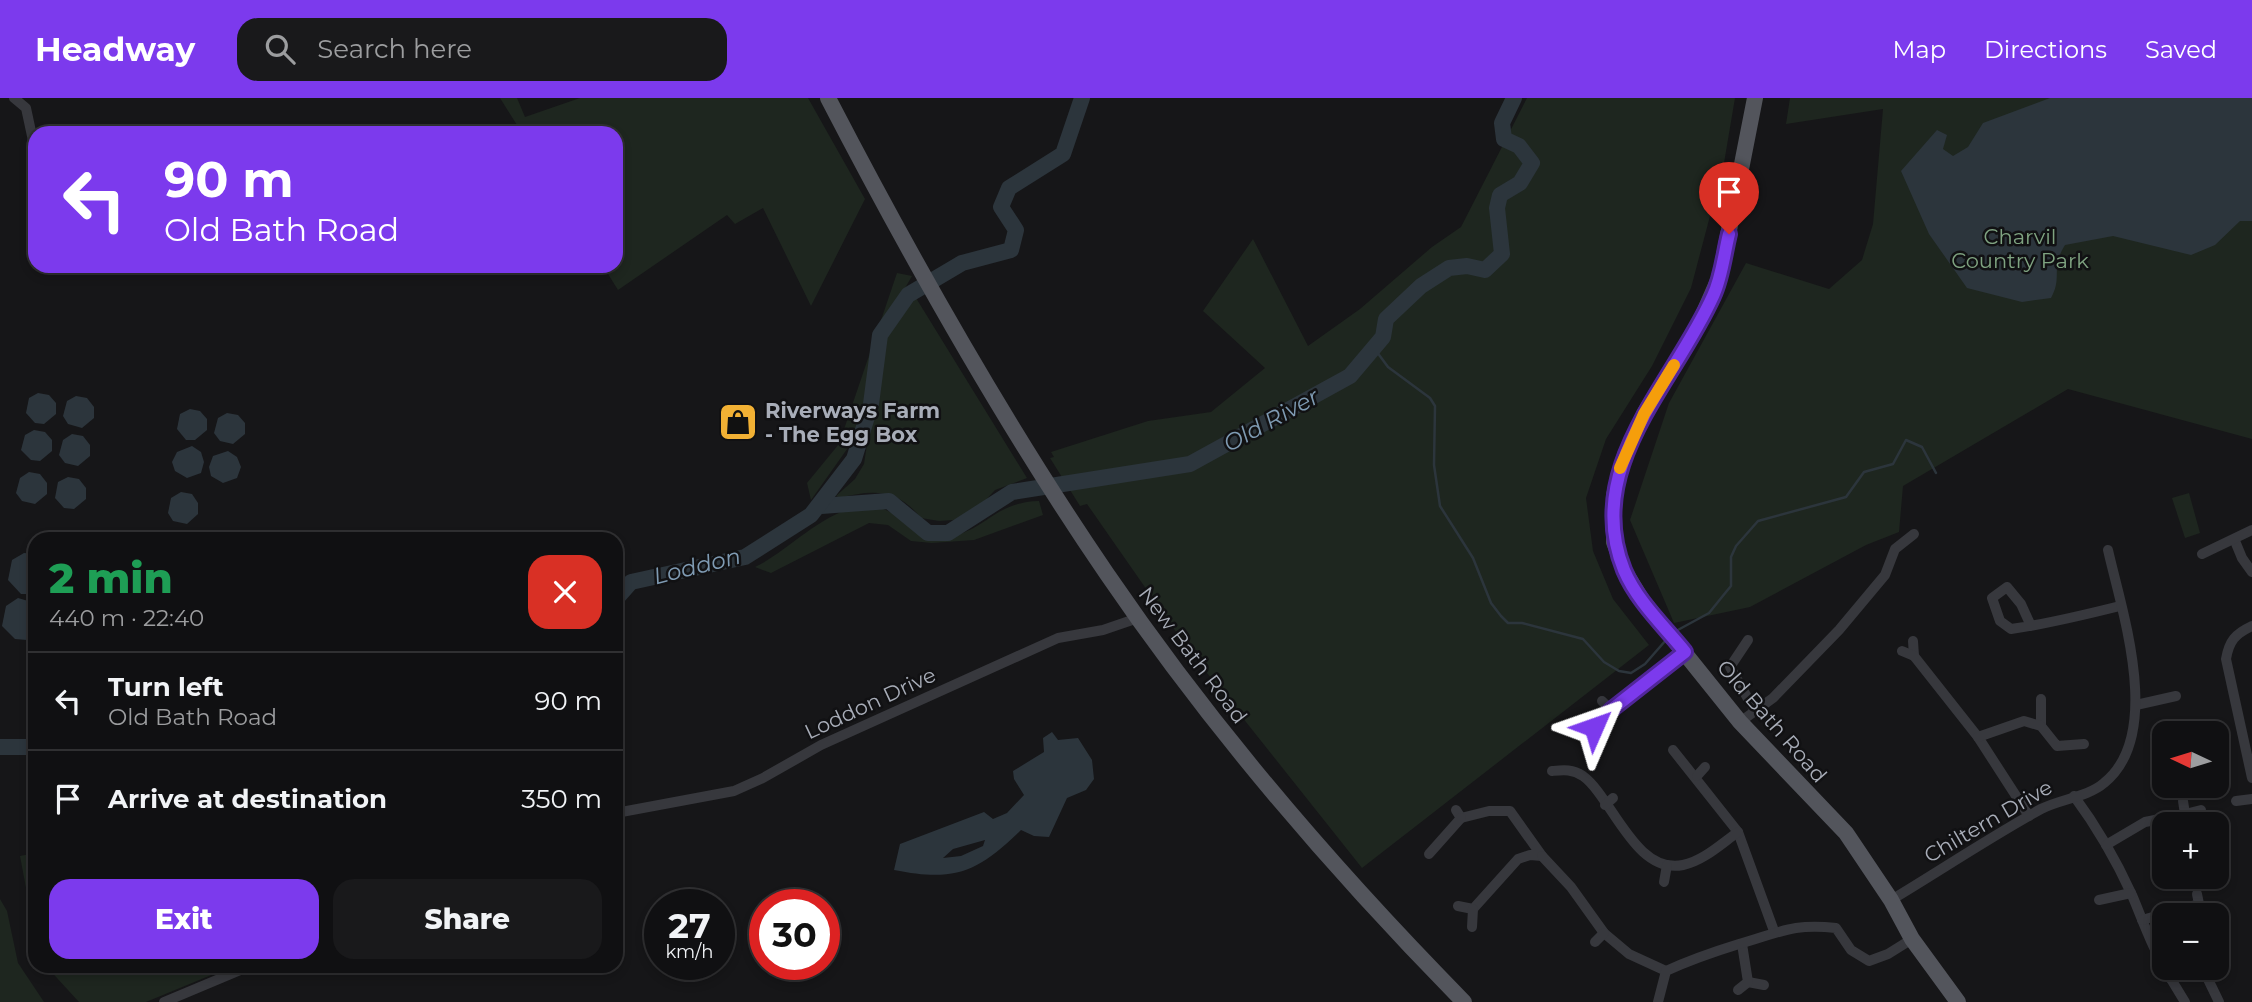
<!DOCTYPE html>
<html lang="en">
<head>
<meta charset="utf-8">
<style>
	:root { --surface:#101012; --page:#19191b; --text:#f1f3f6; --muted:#9c9d9f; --line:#303032; --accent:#7c3aed }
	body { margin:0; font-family:Montserrat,sans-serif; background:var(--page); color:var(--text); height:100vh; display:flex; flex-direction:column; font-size:26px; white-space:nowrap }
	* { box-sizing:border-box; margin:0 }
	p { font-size:23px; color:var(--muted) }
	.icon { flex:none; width:38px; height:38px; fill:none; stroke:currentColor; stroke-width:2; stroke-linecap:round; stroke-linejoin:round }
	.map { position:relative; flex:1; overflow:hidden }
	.drawer { position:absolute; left:28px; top:434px; width:595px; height:441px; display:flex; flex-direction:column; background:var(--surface); border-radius:21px; box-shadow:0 4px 10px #0003,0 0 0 2px var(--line) }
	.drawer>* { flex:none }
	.hud { position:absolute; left:28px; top:28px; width:595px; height:147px; border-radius:21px; box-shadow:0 4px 10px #0003,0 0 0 2px var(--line); background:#7c3aed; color:#fff; overflow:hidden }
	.needle { width:46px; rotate:274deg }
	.tools { position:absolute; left:2152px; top:623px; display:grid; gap:14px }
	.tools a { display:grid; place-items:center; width:77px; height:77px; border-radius:14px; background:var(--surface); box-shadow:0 4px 10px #0003,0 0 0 2px var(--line); font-size:35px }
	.speed { position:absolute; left:644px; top:791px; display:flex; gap:14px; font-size:35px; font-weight:700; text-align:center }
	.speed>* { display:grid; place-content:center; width:91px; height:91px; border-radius:50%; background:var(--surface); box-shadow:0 4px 10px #0003,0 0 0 2px var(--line); line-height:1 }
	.speed small { font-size:18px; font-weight:400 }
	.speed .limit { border:10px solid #d22; background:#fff; color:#111 }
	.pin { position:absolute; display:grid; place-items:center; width:60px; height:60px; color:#fff; margin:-72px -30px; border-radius:50% 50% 50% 0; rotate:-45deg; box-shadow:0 0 7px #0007 }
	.pin .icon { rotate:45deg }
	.me { position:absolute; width:77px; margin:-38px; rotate:47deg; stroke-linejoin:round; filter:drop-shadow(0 0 5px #0008) }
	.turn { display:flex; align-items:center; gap:24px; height:147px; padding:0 21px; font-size:32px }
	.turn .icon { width:91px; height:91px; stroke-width:2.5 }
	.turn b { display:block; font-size:49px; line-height:60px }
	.round { display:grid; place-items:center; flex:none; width:74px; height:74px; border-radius:21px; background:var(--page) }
	.summary { display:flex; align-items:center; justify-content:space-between; height:119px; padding:0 21px }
	h1 { font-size:42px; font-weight:800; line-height:52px; color:#1e9e55 }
	.cta { display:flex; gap:14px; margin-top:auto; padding:14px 21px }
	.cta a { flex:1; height:80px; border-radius:21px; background:var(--accent); color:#fff; font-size:28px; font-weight:800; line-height:80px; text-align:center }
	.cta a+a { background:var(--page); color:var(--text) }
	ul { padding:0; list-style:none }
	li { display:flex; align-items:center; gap:21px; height:98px; padding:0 21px; border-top:2px solid var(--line) }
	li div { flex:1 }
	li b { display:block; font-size:26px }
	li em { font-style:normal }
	header { display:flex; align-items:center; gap:42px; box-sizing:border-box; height:98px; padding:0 35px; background:var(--accent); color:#fff }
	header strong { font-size:33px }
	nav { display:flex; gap:38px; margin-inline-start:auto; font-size:24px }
	.search { width:490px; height:63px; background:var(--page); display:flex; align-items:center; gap:18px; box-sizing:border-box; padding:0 24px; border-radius:21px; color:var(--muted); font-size:26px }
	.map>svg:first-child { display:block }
	.green { fill:#1e261f }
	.water { fill:#2c353c; fill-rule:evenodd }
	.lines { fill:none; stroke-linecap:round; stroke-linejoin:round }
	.stream { stroke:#2c353c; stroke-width:2.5 }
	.river { stroke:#2c353c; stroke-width:16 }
	.minor { stroke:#37383d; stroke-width:10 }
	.primary { stroke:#53555c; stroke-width:16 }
	.route-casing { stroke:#51269a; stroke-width:18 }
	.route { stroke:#7c3aed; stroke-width:12 }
	.slow { stroke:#f59e0b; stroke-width:12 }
	.labels { text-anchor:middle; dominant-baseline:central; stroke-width:5; stroke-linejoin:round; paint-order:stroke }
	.park-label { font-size:21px; fill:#7fa381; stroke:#111113 }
	.poi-label { font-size:21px; font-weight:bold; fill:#a8adb8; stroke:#111113; text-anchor:start }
	.street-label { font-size:21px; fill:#a8adb8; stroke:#111113 }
	.water-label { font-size:23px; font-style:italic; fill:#7f9bb3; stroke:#111113 }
</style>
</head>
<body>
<header>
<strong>Headway</strong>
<div class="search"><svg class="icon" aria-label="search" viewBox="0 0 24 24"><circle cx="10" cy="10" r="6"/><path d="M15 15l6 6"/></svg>Search here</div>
<nav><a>Map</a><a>Directions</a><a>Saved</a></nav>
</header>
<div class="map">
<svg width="2252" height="904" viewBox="0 0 2252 904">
	<rect width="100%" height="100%" fill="#161618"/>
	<!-- green -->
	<g class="green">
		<path d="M500,0h17l8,19 55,-19h228l57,101 -54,107 -48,-98 -28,16 -8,-9 -109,75 -15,-24h13v-133h-94z"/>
		<path d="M1527,0h208l-11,65 -33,125 -39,78 -46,73 -20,59 7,53 20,48 36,46 -287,223 -174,-219 -101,-145 -7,2 -30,-48 4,-1 -3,-5 97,-31 63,-9 54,-44 -62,-57 50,-72 55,107 52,-37 72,-62 29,-20z"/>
		<path d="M1790,0h462v341l-184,-50 -165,97 -4,46 -33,13 -116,62 -76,16 -44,-103 39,-117 77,-140 83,26 33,-29 11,-36 10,-115 -97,15z"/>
		<path d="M897,175l15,3 -37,64 -6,55 -17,47 -41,58 -4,-17 32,-39z"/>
		<path d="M911,200h5l111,180 -32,12 -27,29 -29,2 -18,-3c-23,-29 -48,-29 -81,-20l-4,-2 19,-17 9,-15 19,-127z"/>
		<path d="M2189,395l11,40 -15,5 -13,-40z"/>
		<path d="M1039,403l4,14 -69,25 -42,3 -21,-2 -23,-16 -19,-2 -98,50 -16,-6c37,-17 82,-73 128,-58 24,8 40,32 68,27 35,-6 44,-34 88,-35z"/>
		<path d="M35,755v83l-15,-80z"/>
		<path d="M0,801l7,12 11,52 26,39h-44z"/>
		<path d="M46,868h187l-87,36h-67z"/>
	</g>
	<!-- water -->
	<g class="water">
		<path d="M2050,0h202v123h-12l-25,24 -24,10 -78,-19 -48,9c-15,24 -2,32 -14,53l-29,4 -55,-14 -38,-54 -28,-63 36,-41 10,5 -4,14 10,7 15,-9 15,-24z"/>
		<path d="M38,295l11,2 7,8v11l-12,10 -9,-1 -9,-10 3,-15z"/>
		<path d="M76,298l11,2 7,9v11l-12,10 -14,-4 -5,-8 4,-15z"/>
		<path d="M190,311l10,2 7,8v11l-12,10h-9l-9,-11 3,-15z"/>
		<path d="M227,315l11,2 7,8v11l-12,10 -13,-3 -6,-8 4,-15z"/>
		<path d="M34,332l11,2 7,8v11l-12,10 -9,-1 -10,-10 4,-15z"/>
		<path d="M72,336l11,2 7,9v11l-12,10 -13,-3 -6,-8 4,-15z"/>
		<path d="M192,348l9,6 3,10 -3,11 -14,5 -12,-7 -3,-9 5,-10z"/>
		<path d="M228,353l9,6 4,10 -4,11 -14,5 -12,-7 -2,-9 4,-11z"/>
		<path d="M29,374l11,2 7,9v11l-12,10 -13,-3 -6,-8 4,-15z"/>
		<path d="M68,379l11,2 7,9v11l-12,10 -10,-1 -9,-10 3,-16z"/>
		<path d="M181,394l11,2 6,9v11l-11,10 -14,-3 -5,-8 3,-15z"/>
		<path d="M24,455l11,1 -2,40h-12l-13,-14 4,-20z"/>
		<path d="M18,500l17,5v33l-8,4 -12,-1 -13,-13 4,-20z"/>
		<path d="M1052,634l6,8 20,-2 14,22 2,19 -8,11 -19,8 -18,39 -15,-1 -13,-6c-44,43 -67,52 -127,40l6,-26 84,-32 9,7 14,-6 17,-18 -10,-16 -1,-8 31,-19 -1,-14zM985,742l-2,6 -22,10 -18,2 10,-9z"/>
	</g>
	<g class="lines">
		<!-- stream -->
		<g class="stream">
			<path d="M1374,250l14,19 42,31 5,8 -1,59 6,41 33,52 18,45 10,13 7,7h14l61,16 21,23 15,9 12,2 14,-9 21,-24"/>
			<path d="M1676,533l33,-18 17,-21 5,-6v-29l5,-11 22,-25 88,-24 18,-25 29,-8 13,-24 16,7 14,26"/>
		</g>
		<!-- river -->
		<g class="river">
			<path d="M821,408l68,-5 39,32h20l64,-41 178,-28 160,-88 33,-39 3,-18 35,-33 28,-18 18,-2 18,4 17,-16 -5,-46 3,-13 20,-12 12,-20 -13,-17 -15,-7 -2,-16 12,-25"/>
			<path d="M616,501l15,-17 114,-25 66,-42 43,-56 17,-55 9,-69 28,-40 54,-32 49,-13 5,-20 -15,-23 8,-19 54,-34 19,-56"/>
			<path d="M0,649h35"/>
		</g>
		<!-- minor -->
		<g class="minor">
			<path d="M14,0l12,10 9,42"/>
			<path d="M2235,443l7,17 10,14"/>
			<path d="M2202,456l50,-24"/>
			<path d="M2031,528l-10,-22 -14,-17 -15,11 8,23 11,8c37,-5 73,-14 109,-23"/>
			<path d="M2252,528c-17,8 -23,15 -26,33l26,119"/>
			<path d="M1748,542l-18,27 25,44"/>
			<path d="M1913,543l1,15"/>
			<path d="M1902,553l12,5 64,81 51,79"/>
			<path d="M1602,603l9,9"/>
			<path d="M2136,607l40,-9"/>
			<path d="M1740,624l33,-24 66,-68 46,-55 10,-26 19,-15"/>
			<path d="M2041,628v-27"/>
			<path d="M1594,629l17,-17 74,-58"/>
			<path d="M1978,639l46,-16 17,5 16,20 27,-2"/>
			<path d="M1673,652l65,82 36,99"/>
			<path d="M1552,673c12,-1 20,-2 31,5 29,21 52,99 100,89 20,-4 38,-21 55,-33"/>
			<path d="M1697,678l8,-9"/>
			<path d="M2074,698c23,31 42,64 58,99 13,31 21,55 39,84l23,-8 11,2 14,29"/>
			<path d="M2236,703l16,-2"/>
			<path d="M1605,707l8,-7"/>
			<path d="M1456,712l5,8 28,-7h21l32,45 -12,-1 -12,4 -45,50 -15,-3"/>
			<path d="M616,715l118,-22 29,-13 58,-33 237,-107 45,-8 35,-12"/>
			<path d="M2185,716l16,-4"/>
			<path d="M2106,747l39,-23 40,-8 -2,-13"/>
			<path d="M1429,756l32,-36"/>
			<path d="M1542,758l29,31 33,46 25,21 37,17"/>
			<path d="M1664,784l3,-17"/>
			<path d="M1891,802c50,-30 99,-63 150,-91 19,-10 47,-12 63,-26 60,-48 18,-171 4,-233"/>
			<path d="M2099,802l32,-7"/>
			<path d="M2199,806l4,11"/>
			<path d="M2142,822l57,-16 -2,-10"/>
			<path d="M1472,829l1,-18"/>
			<path d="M1595,844l9,-9"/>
			<path d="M2171,881l14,23"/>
			<path d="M1748,884l16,3"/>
			<path d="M1738,892l10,-8 -6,-38"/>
			<path d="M164,904l86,-36"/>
			<path d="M1658,904l8,-31c24,-11 47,-19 73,-27 40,-11 53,-21 97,-16l15,22 18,11 19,-7 24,-15"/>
		</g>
		<!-- primary -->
		<g class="primary">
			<path d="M828,0c85,164 175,324 279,476 105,154 227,296 357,428"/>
			<path d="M1755,0l-35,178 -21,48 -55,90 -19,41 -11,40v47l11,30 17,28 98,122 106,111 45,67 21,39 46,63"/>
		</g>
	</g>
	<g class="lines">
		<defs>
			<path id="route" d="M1594,629l17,-17 74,-58c-21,-26 -48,-51 -61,-82 -42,-103 50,-187 89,-274 9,-19 11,-42 16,-62"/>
		</defs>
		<!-- route casing -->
		<use href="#route" class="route-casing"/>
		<!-- route -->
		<use href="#route" class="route"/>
		<!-- slow -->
		<path class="slow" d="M1620,370l24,-54 30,-49"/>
	</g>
	<!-- icons -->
	<defs>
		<symbol id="shop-square" viewBox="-11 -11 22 22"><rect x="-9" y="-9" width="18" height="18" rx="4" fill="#f2b134" stroke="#111113"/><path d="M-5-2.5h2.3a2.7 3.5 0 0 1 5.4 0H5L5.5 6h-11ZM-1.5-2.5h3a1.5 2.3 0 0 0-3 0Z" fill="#111"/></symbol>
	</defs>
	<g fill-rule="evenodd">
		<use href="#shop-square" x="716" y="302" width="44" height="44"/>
	</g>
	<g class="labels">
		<!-- park labels -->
		<g class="park-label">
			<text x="2020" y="138">Charvil<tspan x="2020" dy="24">Country Park</tspan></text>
		</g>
		<!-- poi labels -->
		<g class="poi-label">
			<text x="765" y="312">Riverways Farm<tspan x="765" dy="24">- The Egg Box</tspan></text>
		</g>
		<!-- street labels -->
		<g class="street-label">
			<text transform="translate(1193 557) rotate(53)">New Bath Road</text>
			<text transform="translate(870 605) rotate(-25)">Loddon Drive</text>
			<text transform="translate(1772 623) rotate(49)">Old Bath Road</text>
			<text transform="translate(1988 723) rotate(-30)">Chiltern Drive</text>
		</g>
		<!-- water labels -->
		<g class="water-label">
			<text transform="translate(1271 322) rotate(-29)">Old River</text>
			<text transform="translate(697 468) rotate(-14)">Loddon</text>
		</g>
	</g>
</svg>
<div class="tools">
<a><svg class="needle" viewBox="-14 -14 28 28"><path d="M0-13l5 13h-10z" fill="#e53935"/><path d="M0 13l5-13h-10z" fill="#9c9d9f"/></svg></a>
<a>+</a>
<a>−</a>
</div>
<div class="speed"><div>27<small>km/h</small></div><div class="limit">30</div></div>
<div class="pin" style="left:1729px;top:136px;background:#d93025"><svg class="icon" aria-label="arrive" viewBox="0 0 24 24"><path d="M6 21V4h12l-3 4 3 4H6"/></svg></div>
<svg class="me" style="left:1594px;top:629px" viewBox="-20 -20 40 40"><path d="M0-17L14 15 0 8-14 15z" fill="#7c3aed" stroke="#fff" stroke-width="4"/></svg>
<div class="hud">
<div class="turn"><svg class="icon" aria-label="left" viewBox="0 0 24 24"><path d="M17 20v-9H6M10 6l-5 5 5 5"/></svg><div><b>90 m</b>Old Bath Road</div></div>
</div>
<section class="drawer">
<div class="summary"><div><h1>2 min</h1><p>440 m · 22:40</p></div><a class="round" style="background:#d93025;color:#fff"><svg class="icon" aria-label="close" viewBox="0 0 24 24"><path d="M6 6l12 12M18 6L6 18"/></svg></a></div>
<ul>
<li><svg class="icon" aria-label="left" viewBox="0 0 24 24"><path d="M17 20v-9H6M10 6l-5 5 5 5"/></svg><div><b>Turn left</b><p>Old Bath Road</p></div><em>90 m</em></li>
<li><svg class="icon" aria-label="arrive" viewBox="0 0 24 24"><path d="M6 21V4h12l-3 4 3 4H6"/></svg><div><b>Arrive at destination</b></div><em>350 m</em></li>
</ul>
<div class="cta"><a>Exit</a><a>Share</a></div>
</section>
</div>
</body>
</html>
